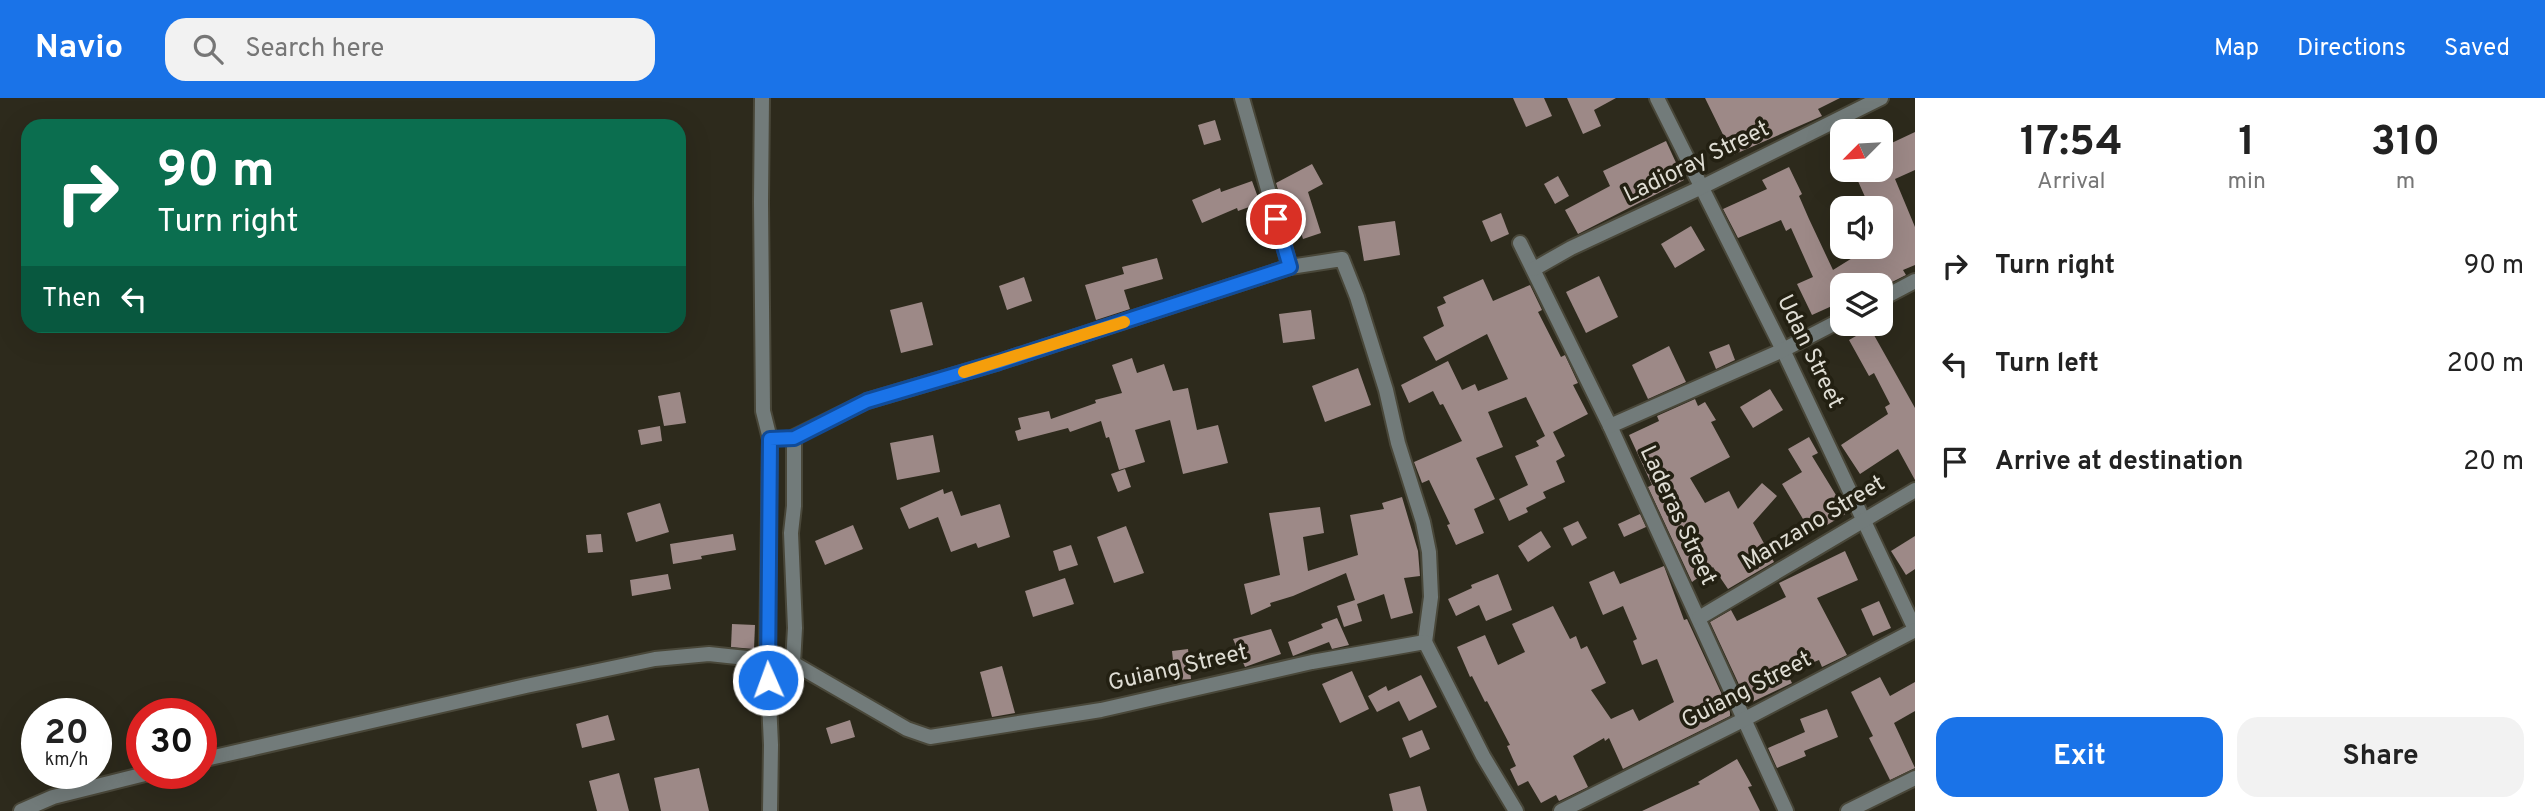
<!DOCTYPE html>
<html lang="en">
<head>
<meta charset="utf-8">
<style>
	:root { --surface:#fff; --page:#f2f2f2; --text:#222; --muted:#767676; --accent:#1a73e8 }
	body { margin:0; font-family:Overpass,sans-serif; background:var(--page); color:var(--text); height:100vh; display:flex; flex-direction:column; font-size:26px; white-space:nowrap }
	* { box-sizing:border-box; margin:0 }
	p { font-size:23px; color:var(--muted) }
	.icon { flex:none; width:38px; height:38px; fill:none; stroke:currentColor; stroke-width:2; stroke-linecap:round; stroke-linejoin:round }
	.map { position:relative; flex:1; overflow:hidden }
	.sheet { display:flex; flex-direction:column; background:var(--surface); width:630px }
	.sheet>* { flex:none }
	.banner { position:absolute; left:21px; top:21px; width:665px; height:214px; border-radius:21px; box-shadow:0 7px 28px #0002; background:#0b6e4f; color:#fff; overflow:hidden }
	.needle { width:46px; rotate:246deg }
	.controls { position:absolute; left:1830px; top:21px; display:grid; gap:14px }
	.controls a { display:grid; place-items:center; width:63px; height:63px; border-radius:14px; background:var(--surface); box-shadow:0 7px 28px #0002; font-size:35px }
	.speed { position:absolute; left:21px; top:600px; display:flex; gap:14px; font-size:35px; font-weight:700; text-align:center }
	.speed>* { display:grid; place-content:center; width:91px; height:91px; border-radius:50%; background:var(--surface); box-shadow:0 7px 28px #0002; line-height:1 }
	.speed small { font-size:18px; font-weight:400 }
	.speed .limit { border:10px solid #d22; background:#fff; color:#111 }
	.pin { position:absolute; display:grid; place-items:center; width:60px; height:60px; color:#fff; margin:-30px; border:4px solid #fff; border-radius:50%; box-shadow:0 2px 7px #0007 }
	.me { position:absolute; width:77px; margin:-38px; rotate:358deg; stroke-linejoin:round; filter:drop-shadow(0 0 5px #0008) }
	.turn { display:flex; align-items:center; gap:24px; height:147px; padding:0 21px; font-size:32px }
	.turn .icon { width:91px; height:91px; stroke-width:2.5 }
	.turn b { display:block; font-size:49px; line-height:60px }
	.then { display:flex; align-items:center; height:66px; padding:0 21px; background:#0003; gap:14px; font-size:26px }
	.eta { display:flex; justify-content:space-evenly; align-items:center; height:119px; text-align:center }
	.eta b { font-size:42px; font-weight:700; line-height:49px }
	.primary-button { display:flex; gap:14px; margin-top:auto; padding:14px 21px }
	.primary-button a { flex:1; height:80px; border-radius:21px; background:var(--accent); color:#fff; font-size:28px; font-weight:700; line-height:80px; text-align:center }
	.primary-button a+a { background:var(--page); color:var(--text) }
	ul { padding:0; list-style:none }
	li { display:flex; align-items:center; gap:21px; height:98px; padding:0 21px }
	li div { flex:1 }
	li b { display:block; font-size:26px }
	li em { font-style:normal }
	header { display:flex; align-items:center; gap:42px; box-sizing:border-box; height:98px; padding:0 35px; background:var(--accent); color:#fff }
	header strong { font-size:33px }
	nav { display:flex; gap:38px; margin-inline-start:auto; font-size:24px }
	.search { width:490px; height:63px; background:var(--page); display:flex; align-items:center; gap:18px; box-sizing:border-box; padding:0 24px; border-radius:21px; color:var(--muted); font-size:26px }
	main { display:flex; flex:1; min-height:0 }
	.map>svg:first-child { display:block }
	.building { fill:#9d8987 }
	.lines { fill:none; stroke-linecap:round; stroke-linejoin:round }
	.minor-casing { stroke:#494739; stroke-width:18 }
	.minor { stroke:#727b7a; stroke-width:14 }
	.route-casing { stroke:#114b97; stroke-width:18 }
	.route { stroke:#1a73e8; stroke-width:12 }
	.slow { stroke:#f59e0b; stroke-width:12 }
	.labels { text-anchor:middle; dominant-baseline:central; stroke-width:7; stroke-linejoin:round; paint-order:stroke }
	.street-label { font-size:23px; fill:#dfddd4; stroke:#232012 }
</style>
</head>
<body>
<header>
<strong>Navio</strong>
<div class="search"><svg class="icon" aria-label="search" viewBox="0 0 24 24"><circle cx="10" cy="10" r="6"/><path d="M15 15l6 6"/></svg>Search here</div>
<nav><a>Map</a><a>Directions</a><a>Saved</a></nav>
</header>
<main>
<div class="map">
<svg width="1915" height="713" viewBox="0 0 1915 713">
	<rect width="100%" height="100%" fill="#2d2a1c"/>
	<!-- building -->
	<g class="building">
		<path d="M1513,0h31l8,18 -26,11z"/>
		<path d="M1567,0h49l-22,12 7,16 -18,8z"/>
		<path d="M1705,0h135l-22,11 4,7 -89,39z"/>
		<path d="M1215,22l6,20 -17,5 -6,-20z"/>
		<path d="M1915,34v38l-20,9 20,48v38l-12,5 3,5 -20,10h-43v16l-31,14 -15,-31 16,-7 -22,-49 -5,3 -5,-11 -43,18 -15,-29 44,-20 -5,-9 27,-13 13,27 -3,2 10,23 24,51 37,-23h11v-39h-11l-17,-38h28v-22z"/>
		<path d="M1666,43l18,39 -106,54 -13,-24 45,-24 -7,-15z"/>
		<path d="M1312,66l11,20 -15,8 13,41 -18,6 -12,-37 -8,4 -7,-23z"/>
		<path d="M1558,78l11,20 -14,8 -11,-20z"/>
		<path d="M1252,83l8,22 -22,8 -1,-3 -35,15 -10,-23 28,-12 1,4z"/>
		<path d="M1501,115l8,21 -18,8 -9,-21z"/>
		<path d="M1395,123l5,34 -36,6 -6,-35z"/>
		<path d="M1691,128l14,24 -30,18 -14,-24z"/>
		<path d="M1157,160l6,21 -39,11 6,19 -34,11 -11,-35 39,-11 -2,-7z"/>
		<path d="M1599,178l19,41 -32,16 -20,-41z"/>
		<path d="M1024,179l8,24 -25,9 -8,-24z"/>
		<path d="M1483,181l10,22 37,-16 12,25 -4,2 23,45 4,-2 13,28 -5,2 15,29 -35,18 12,24 -9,5 9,21 -22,10 3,6 -20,10 2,4 -19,9 -10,-22 29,-14 -13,-29 24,-10 -3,-5 9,-5 -19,-39 -38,15 15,35 -27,11 19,41 -21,10 10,24 -28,12 -9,-20 3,-1 -21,-44 -7,3 -8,-21 48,-21 -19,-37 -3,1 -7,-14 -24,12 -8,-18 47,-24 14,29 13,-6 3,7 30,-12 -21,-45 -51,27 -13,-24 21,-11 -7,-19 9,-4 -3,-6z"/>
		<path d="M922,204l11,43 -32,8 -11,-43z"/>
		<path d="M1311,212l4,29 -32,4 -4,-29z"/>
		<path d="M1870,230l45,80v72l-17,-31 -38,25 -19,-29 47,-31 -3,-7 5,-3 -16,-31 -5,3 -20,-36z"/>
		<path d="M1729,246l6,16 -19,9 -7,-17z"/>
		<path d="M1669,248l17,36 -38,17 -16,-34z"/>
		<path d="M1132,260l5,15 27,-9 9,27 15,-3 9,42 21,-5 10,38 -45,11 -13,-54 -35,10 10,32 -26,8 -10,-33 -3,1 -5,-17 -31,11 -2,-4 -50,13 -3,-10 6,-2 -3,-11 31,-7 2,8 45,-16 -1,-3 27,-7 -10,-28z"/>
		<path d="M1358,270l13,37 -46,17 -13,-36z"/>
		<path d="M1770,291l13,21 -30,18 -13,-21z"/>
		<path d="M680,294l6,31 -22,3 -6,-30z"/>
		<path d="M1695,301l3,7 7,-4 11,18 -5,2 19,35 -40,21 15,25 24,-12 9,18 24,-26 15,13 -24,27 21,39 -46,27 -15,-22 -21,15 -44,-95 4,-2 -23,-50 30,-14 -2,-5z"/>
		<path d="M660,328l2,15 -21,4 -3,-15z"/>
		<path d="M933,337l7,37 -43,8 -7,-37z"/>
		<path d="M1809,339l9,16 -6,3 35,57 -35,21 -30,-50 20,-12 -14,-23z"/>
		<path d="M1125,371l6,18 -13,5 -7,-18z"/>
		<path d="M943,391l1,5 8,-3 9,25 39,-12 10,33 -32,11 -2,-5 -25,9 -13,-35 -29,12 -9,-21z"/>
		<path d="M1402,399l16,54 2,25 -16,2 9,35 -22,6 -7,-25 -27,10 5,17 -18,6 -7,-21 18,-6 -9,-27 -53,23 -23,7 1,3 -20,9 -7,-31 36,-9 -11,-62 51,-6 4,26 -21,4 5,34 50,-16 -8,-40 34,-6 -2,-6z"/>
		<path d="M660,405l9,29 -33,10 -9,-29z"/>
		<path d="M1640,416l6,13 -22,10 -6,-13z"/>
		<path d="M1578,423l9,17 -15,8 -9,-18z"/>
		<path d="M853,427l10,24 -38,16 -10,-24z"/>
		<path d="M1126,428l18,47 -30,10 -17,-46z"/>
		<path d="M1541,433l10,16 -23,15 -10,-16z"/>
		<path d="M601,436l2,18 -15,1 -2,-18z"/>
		<path d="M733,436l3,16 -35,6 1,3 -29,5 -3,-20z"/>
		<path d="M1915,438v33l-9,6 -15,-24z"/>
		<path d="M1071,447l7,20 -19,6 -6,-20z"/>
		<path d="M1845,453l13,29 -41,18 30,57 -25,12 -3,-7 -32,13 5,10 -44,21 -38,-82 21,-12 6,11 49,-24 -7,-14z"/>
		<path d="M1664,468l20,54 3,-1 43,93v4l-107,53 -14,-31 -4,3 -1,-3 -31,18 15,31 -29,14 -3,-6 -15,8 -13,-22 -10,5 -8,-17 6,-3 -9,-20 3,-1 -23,-44 -2,1 -13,-26 -2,1 -13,-30 28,-12 13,30 27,-13 -13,-28 41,-18 17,33 6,-3 5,13 6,-3 19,37 -15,7 20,29 22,-10 6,12 35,-19 -17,-43 -15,6 -9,-24 4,-2 -14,-33 -20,9 -14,-33 25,-11 6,13z"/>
		<path d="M668,476l3,15 -39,7 -2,-16z"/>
		<path d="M1498,476l14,36 -26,11 -7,-16 -23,11 -8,-17 24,-11 -1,-3z"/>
		<path d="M1065,480l9,26 -41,13 -8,-26z"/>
		<path d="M1879,503l12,27 -18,8 -12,-27z"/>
		<path d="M1337,520l12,27 -17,4 -3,-7 -36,14 -5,-14 35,-14 -2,-4z"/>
		<path d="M732,526l23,1 -1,24 -23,-2z"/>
		<path d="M1271,531l10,25 -36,13 -12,-28z"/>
		<path d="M1188,551l3,30 -16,1 -3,-29z"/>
		<path d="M1002,568l13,47 -23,4 -12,-45z"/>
		<path d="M1352,573l17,38 -29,14 -18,-39z"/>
		<path d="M1421,577l16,32 -28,14 -10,-20 -22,11 -9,-16 18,-10 2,5z"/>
		<path d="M1880,579l10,19 25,-14v29l-21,12 21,45 -25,12 -21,-42 4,-2 -22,-44z"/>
		<path d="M1827,611l11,28 -34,14 2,5 -29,12 -9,-20 37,-16 -5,-13z"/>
		<path d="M608,617l7,25 -33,8 -6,-24z"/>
		<path d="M850,622l5,17 -24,7 -5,-16z"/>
		<path d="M1422,632l8,19 -20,9 -8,-20z"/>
		<path d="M1737,661l15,27 -4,1 12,24h-118l58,-27 -2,-2z"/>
		<path d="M699,670l10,43h-48l-7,-33z"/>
		<path d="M619,675l10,38h-32l-8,-30z"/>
		<path d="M1420,688l7,25h-34l-4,-17z"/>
	</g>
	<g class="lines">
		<defs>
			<g id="minor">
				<path d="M762,0l-1,104 2,209 7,28 -3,219 4,87 -1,66"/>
				<path d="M1242,0l48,169"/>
				<path d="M1657,0l126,252 132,279"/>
				<path d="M1520,145l90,183 176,385"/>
				<path d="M1534,171l37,-21 131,-61 179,-89"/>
				<path d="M1881,201l34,-18"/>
				<path d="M1610,328l173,-76 60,-31"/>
				<path d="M1699,520l216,-128"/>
				<path d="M793,565l2,-35 -4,-95 3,-27v-69l73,-36 132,-39 291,-95 52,-8 15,38 29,93 12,53 25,79 6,30 2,45 -6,45"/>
				<path d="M201,662l325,-74 129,-27 54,-5 84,9 114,66 23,8 171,-27 211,-48 113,-20 58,114 33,55"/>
				<path d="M21,713l32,-14 92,-23"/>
				<path d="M1561,713l182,-91 172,-90"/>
				<path d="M1848,713l67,-33"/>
			</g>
		</defs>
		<!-- minor casing -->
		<use href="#minor" class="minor-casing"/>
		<!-- minor -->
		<use href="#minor" class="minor"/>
	</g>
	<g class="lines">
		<defs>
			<path id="route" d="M768,582l2,-241 24,-1 73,-37 132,-39 291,-95 -14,-48"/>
		</defs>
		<!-- route casing -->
		<use href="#route" class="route-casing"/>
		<!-- route -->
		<use href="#route" class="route"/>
		<!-- slow -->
		<path class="slow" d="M964,274l160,-50"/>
	</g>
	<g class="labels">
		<!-- street labels -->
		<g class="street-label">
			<text transform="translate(1697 65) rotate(-26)">Ladioray Street</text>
			<text transform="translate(1809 254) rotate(64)">Udan Street</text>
			<text transform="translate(1677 418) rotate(65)">Laderas Street</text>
			<text transform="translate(1814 426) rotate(-31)">Manzano Street</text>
			<text transform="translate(1178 571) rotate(-13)">Guiang Street</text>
			<text transform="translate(1747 593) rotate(-27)">Guiang Street</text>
		</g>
	</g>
</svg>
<div class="controls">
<a><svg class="needle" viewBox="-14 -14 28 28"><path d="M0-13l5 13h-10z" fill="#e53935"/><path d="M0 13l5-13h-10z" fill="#767676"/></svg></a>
<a><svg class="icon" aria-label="sound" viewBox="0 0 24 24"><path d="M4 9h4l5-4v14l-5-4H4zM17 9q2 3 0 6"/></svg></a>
<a><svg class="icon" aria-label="layers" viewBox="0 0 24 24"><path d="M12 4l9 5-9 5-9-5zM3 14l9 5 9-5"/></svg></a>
</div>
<div class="speed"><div>20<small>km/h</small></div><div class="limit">30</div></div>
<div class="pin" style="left:1276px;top:121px;background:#d93025"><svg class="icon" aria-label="arrive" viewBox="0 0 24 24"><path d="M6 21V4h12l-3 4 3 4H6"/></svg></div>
<svg class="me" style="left:768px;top:582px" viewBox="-20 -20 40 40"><circle r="17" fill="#1a73e8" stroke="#fff" stroke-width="3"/><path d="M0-11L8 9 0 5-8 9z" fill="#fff"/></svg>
<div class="banner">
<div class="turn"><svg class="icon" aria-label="right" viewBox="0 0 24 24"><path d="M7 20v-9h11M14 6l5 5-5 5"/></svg><div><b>90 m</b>Turn right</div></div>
<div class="then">Then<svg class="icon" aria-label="left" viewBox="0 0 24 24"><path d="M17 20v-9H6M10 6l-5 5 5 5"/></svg></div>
</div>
</div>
<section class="sheet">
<div class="eta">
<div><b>17:54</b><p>Arrival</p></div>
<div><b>1</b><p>min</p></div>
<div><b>310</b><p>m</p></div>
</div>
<ul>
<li><svg class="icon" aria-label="right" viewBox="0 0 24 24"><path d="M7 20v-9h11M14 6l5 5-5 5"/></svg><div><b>Turn right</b></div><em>90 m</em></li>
<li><svg class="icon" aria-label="left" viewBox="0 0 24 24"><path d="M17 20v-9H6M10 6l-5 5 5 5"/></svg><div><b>Turn left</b></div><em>200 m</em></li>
<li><svg class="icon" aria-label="arrive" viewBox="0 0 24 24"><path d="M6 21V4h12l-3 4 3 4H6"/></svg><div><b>Arrive at destination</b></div><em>20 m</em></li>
</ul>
<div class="primary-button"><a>Exit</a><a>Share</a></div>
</section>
</main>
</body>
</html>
